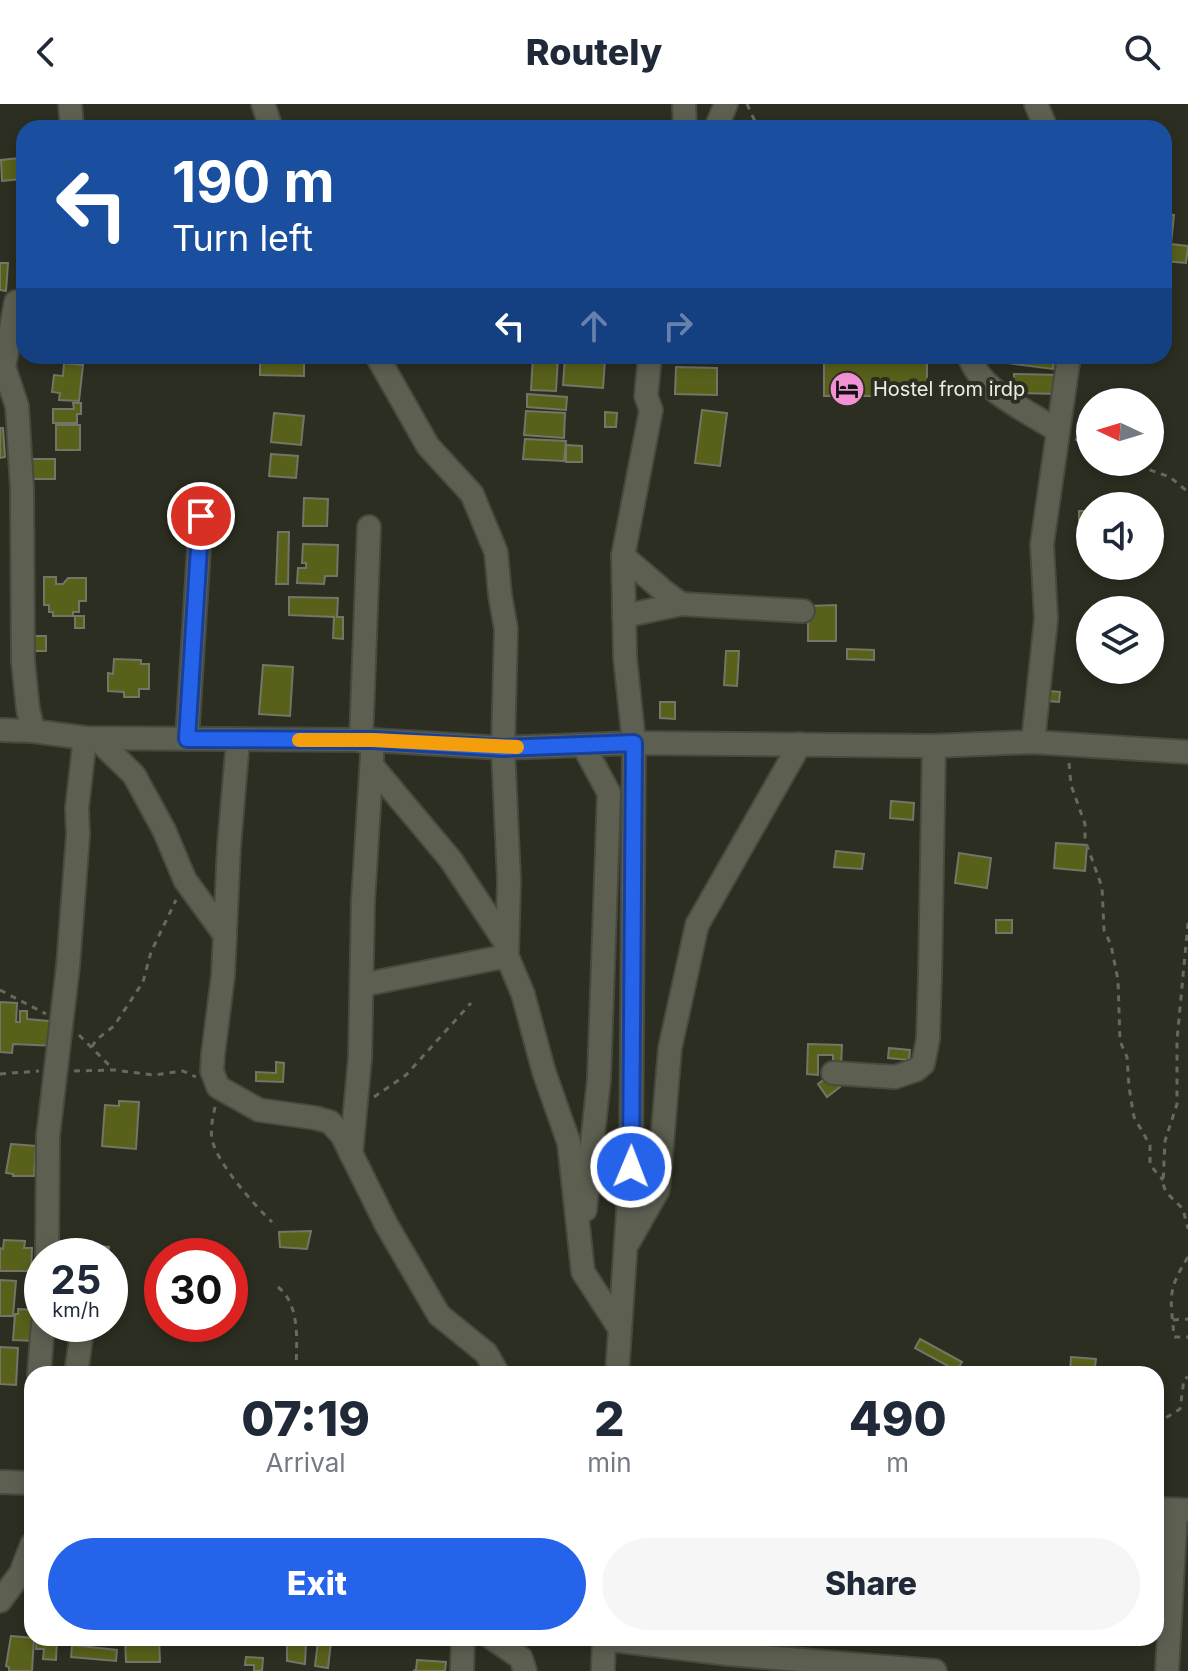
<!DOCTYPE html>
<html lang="en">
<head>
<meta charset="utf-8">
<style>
	:root { --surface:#fff; --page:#f6f6f7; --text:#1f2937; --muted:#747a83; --accent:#2563eb }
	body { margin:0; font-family:Inter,sans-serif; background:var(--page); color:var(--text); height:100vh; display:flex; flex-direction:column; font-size:30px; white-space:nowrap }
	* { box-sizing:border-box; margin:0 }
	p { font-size:26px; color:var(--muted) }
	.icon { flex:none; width:44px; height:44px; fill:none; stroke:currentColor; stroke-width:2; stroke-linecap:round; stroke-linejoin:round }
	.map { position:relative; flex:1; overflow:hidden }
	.side { position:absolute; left:24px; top:1262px; width:1140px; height:280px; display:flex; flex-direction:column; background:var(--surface); border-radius:24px; box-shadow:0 4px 12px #0003 }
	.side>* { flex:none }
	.top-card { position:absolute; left:16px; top:16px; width:1156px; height:244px; border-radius:24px; box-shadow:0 4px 12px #0003; background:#1a4fa0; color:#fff; overflow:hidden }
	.needle { width:52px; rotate:274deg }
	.controls { position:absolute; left:1076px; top:284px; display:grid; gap:16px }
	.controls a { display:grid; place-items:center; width:88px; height:88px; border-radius:50%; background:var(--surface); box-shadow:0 4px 12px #0003; font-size:40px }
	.speed { position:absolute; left:24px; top:1134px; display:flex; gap:16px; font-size:40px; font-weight:700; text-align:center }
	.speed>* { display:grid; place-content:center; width:104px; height:104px; border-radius:50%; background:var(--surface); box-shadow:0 4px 12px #0003; line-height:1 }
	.speed small { font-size:20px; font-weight:400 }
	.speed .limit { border:12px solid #d22; background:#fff; color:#111 }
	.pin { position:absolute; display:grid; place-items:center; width:68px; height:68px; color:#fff; margin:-34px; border:4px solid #fff; border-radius:50%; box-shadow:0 2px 8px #0007 }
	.me { position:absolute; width:88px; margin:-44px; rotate:1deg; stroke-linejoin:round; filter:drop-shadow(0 0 6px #0008) }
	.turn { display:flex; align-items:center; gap:28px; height:168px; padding:0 24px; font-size:36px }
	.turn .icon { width:104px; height:104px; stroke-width:2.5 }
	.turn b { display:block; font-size:56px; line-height:68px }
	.lanes { display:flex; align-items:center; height:76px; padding:0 24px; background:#0003; justify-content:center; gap:40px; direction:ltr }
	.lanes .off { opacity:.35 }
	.eta { display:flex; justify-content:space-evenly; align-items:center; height:136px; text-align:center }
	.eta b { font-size:48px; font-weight:800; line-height:56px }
	.button { display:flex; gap:16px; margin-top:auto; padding:16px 24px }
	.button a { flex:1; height:92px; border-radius:48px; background:var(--accent); color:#fff; font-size:32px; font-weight:800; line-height:92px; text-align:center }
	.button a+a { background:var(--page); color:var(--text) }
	header { display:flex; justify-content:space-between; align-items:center; height:104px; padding:0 24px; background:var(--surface); font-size:36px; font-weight:800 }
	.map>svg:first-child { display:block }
	.building { fill:#59601a; stroke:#737566; stroke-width:2 }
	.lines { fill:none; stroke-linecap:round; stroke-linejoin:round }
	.minor-casing { stroke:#484a3f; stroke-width:26 }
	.path { stroke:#67695e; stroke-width:3; stroke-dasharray:6 6; stroke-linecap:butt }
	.minor { stroke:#5d6051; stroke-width:22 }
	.route-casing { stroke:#184099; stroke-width:20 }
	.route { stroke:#2563eb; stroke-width:14 }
	.slow { stroke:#f59e0b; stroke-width:14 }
	.labels { text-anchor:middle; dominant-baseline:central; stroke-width:8; stroke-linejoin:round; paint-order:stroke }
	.poi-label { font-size:20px; fill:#eceee5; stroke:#2c2e21; text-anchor:start }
</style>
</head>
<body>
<header><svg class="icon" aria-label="back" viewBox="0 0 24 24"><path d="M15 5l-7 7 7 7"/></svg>Routely<svg class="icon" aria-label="search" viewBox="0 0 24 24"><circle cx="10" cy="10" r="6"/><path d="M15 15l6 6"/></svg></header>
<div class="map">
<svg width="1188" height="1567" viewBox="0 0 1188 1567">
	<rect width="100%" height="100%" fill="#2c2e21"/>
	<!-- building -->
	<g class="building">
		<path d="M19,54l2,21 -19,2 -1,-21z"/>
		<path d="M1164,110l10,1 -3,29 17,2 -2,17 -22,-2z"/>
		<path d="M0,159h8l-2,28 -6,-1z"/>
		<path d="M260,252h44v20l-44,-1z"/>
		<path d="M533,252l25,2 -2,33 -25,-1z"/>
		<path d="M1000,252h55l-2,13 -54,-7z"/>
		<path d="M565,253l40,3 -2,28 -40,-3z"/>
		<path d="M824,256h103v36h-13l-1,-10 -29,1 1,9h-61z"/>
		<path d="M64,259l19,2 -4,36 -20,-1 1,-7 -8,-1 2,-17 9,1z"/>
		<path d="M676,263l41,1v27l-42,-1z"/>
		<path d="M1014,270l48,1 -1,19 -48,-1z"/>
		<path d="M527,290l40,3 -1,13 -39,-3z"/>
		<path d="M73,299h8v11h-4v9h-24v-14h21z"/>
		<path d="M702,306l25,3 -7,53 -25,-3z"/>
		<path d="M526,307l39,2 -1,25 -40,-3z"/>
		<path d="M605,308l12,1 -1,14h-11z"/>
		<path d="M274,309l30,3 -3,29 -30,-3z"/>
		<rect x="56" y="321" width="24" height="25"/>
		<path d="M0,324h3l2,29 -5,1z"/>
		<path d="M525,335l41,2 -2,20 -41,-2z"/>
		<path d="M566,341l16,1v16h-16z"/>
		<path d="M271,350l27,2 -2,22 -27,-2z"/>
		<rect x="28" y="355" width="27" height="20"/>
		<path d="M304,394l24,1 -1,27h-24z"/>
		<rect x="1079" y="407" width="11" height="35"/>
		<path d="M278,428h11l-1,52h-12z"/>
		<path d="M303,440l35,1 -1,31h-12l-1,8 -27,-1 1,-15h8v-5h-4z"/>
		<path d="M44,473h12v7h7l5,-6h18v23h-7v11h-6v4h-20v-4h-4v-7h-5z"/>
		<path d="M289,493l49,1 -1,19h6v22l-10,-1 1,-21 -45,-2z"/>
		<path d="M836,501v36h-28v-35z"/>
		<rect x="75" y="512" width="9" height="12"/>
		<path d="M31,532h15v15h-14z"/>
		<path d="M847,545l27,1v10l-27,-1z"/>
		<path d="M726,547h13l-2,35 -13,-1z"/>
		<path d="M114,555l27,1v4h8v25h-10v8h-15v-5l-16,-1v-18l5,1z"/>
		<path d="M263,561l30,2 -3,49 -31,-2z"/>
		<path d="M1049,587l11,1 -1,10 -11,-1z"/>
		<path d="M660,598h15v17l-15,-1z"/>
		<path d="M891,697l23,2 -1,17 -23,-2z"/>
		<path d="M1056,739l31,2 -2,26 -31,-3z"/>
		<path d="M836,747l28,3 -2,15 -28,-2z"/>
		<path d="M959,749l32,5 -4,30 -32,-5z"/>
		<rect x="996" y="816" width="16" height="13"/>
		<path d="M0,898l17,1 -1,19h4v-11h7v8l32,3 -3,24 -43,-2 -1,9 -12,-1z"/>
		<path d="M808,940l34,1 -1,22 -8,-1v-11h-15v20l-11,-1z"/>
		<path d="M889,944l21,2 -1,10 -21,-2z"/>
		<path d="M276,958l8,1 -1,19 -27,-1v-9l20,1z"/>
		<path d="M831,970l9,13 -13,10 -9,-13z"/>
		<path d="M119,997l20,1 -3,47 -34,-3 3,-41 14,1z"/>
		<path d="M11,1040l25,2 -2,30h-21v-2l-7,-1z"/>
		<path d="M311,1127l-4,18 -27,-2 -1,-15z"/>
		<path d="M4,1136l21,1 -1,7h8l-1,23h-31v-23l3,1z"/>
		<path d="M67,1139l42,4 -1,9h-42z"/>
		<path d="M0,1176l16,1 -3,35h-13z"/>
		<path d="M18,1205l20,1 -4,31 -21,-1 2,-26h3z"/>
		<path d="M920,1235l42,23 -5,9 -42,-23z"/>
		<path d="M0,1243l18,1 -2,37 -16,-1z"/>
		<path d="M1071,1253l25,2 -2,15h-24z"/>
		<path d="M11,1532l23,2 -2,33h-23v-4l-3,-1z"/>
		<path d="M37,1534l20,1 -1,21 -13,-1 1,-10h-8z"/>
		<path d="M125,1534h34l1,24h-34z"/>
		<path d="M287,1534h27v4h-8l-1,22 -18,-3z"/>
		<path d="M871,1534h55v7l-55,-2z"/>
		<path d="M318,1537l13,1 -3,26 -13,-2z"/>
		<path d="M72,1541l45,5 -1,11 -45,-4z"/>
		<path d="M246,1553l17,1 -1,13h-8v-6h-9z"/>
		<path d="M417,1556l29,2 -1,9h-32l3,-1z"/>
	</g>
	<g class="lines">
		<defs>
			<g id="minor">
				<path d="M70,0l2,24"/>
				<path d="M263,0l8,24"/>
				<path d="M684,0l1,24"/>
				<path d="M1036,0l10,24"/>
				<path d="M716,24l10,-24"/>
				<path d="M16,198l-12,65 13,39 5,82 1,173 5,48 5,22"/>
				<path d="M377,252l51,90 44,48 24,58 4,43 6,34 -3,119 6,132 -2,76"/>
				<path d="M969,252c13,37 58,54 89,75"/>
				<path d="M623,452l43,37 15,11"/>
				<path d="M624,512l57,-12 122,7"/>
				<path d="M0,626l33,1 52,7 288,2 130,8 131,-5 300,3 99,-4 155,10"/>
				<path d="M97,635l37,36 30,55 21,50 40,55"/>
				<path d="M187,635l14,-223"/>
				<path d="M238,636l-9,106 -6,130 -10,78 -1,17 6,16 41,23 57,8 14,4 12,13 44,89 53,91 47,38 12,21"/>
				<path d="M361,637l8,-214"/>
				<path d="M1033,638l13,-123 -4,-75 27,-188"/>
				<path d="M583,641l26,48 -10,286 -14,131"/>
				<path d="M373,663l78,93 56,85"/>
				<path d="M362,881l145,-29 16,38 21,78 25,71 14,129 37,57"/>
				<path d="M833,969l62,4 21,-7 7,-6 5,-25 2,-64 4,-229"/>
				<path d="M351,1050l9,-96 3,-156 10,-162"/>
				<path d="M629,1137l29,-51 12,-142 27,-123 103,-181"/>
				<path d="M47,1152l1,-120 20,-170 10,-131 -1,-27 8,-70"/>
				<path d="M39,1270l4,-50"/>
				<path d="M76,1270l7,-50"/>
				<path d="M617,1270l14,-207 3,-424 -9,-86 -2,-101 28,-146 -5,-14 4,-40"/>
				<path d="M0,1378l32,1"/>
				<path d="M1156,1405l32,1"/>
				<path d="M0,1497l21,-28 11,-29"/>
				<path d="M492,1534l29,20 4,13"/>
				<path d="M604,1535l125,15 206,17"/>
				<path d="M462,1567l1,-33"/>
				<path d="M603,1567l1,-33"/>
				<path d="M1167,1567l9,-161"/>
			</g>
		</defs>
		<!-- minor casing -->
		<use href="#minor" class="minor-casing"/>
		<!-- path -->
		<g class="path">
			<path d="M747,0l11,24"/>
			<path d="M1075,335l15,7"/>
			<path d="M1127,358l43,15 18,15"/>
			<path d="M1069,659l2,22 14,39v16l17,47 2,43 7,15 7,35 2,61 7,16 2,30 5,30 16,28v20l13,15"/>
			<path d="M1188,819l-11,117v64l-12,37 -2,43 3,8 17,17 5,20"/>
			<path d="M0,886l46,24"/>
			<path d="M79,931l34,34"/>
			<path d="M92,943l4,-7 18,-14 29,-44 8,-30 25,-52"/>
			<path d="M74,967l40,-1 40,5 29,-4 13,6"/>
			<path d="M0,970l39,-3"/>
			<path d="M374,993l32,-22 65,-72"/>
			<path d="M215,1003c-2,10 -5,21 -3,32 4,23 43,67 60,83"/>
			<path d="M1188,1153c-22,35 -17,41 -14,80h14"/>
			<path d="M278,1183c24,19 18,59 18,87"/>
			<path d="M1173,1216l15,-1"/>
			<path d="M1156,1320l24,-15 4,-30 4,-2"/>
		</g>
		<!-- minor -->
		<use href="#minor" class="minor"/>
	</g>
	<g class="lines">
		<defs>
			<path id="route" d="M201,412l-14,223 186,1 130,8 131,-5 -3,424"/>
		</defs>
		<!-- route casing -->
		<use href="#route" class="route-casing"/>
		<!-- route -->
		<use href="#route" class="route"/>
		<!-- slow -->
		<path class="slow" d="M299,636h74l144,7"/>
	</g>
	<!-- icons -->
	<defs>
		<symbol id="hotel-disc" viewBox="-11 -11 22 22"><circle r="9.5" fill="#f391d5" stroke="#2c2e21"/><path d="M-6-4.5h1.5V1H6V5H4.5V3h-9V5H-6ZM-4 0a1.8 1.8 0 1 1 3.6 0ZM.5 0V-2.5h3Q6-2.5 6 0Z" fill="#111"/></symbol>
	</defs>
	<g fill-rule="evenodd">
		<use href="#hotel-disc" x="827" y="265" width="40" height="40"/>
	</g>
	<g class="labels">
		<!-- poi labels -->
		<g class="poi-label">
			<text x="873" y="285">Hostel from irdp</text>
		</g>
	</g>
</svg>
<div class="controls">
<a><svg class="needle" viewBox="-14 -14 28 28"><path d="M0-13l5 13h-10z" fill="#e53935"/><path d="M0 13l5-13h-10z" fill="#747a83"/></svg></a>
<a><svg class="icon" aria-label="sound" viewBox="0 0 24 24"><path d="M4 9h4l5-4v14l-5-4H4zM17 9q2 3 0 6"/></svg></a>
<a><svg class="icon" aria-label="layers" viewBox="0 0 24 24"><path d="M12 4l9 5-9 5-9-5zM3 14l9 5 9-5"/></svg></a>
</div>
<div class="speed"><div>25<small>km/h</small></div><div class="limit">30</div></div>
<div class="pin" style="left:201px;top:412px;background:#d93025"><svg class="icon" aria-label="arrive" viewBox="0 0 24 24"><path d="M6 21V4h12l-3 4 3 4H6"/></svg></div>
<svg class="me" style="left:631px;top:1063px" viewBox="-20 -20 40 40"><circle r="17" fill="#2563eb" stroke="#fff" stroke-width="3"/><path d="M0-11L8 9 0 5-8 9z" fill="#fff"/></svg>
<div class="top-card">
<div class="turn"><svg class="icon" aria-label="left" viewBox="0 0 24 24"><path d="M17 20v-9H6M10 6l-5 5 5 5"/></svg><div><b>190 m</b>Turn left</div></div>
<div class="lanes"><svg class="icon" aria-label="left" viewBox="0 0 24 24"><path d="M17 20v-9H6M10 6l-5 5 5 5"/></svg><svg class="icon off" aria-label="ahead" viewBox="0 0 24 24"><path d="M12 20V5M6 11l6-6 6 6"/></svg><svg class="icon off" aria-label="right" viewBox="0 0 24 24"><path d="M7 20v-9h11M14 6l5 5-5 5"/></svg></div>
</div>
<section class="side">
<div class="eta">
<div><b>07:19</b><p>Arrival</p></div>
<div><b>2</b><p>min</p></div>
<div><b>490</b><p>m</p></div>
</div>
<div class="button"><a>Exit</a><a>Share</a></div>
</section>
</div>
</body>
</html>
